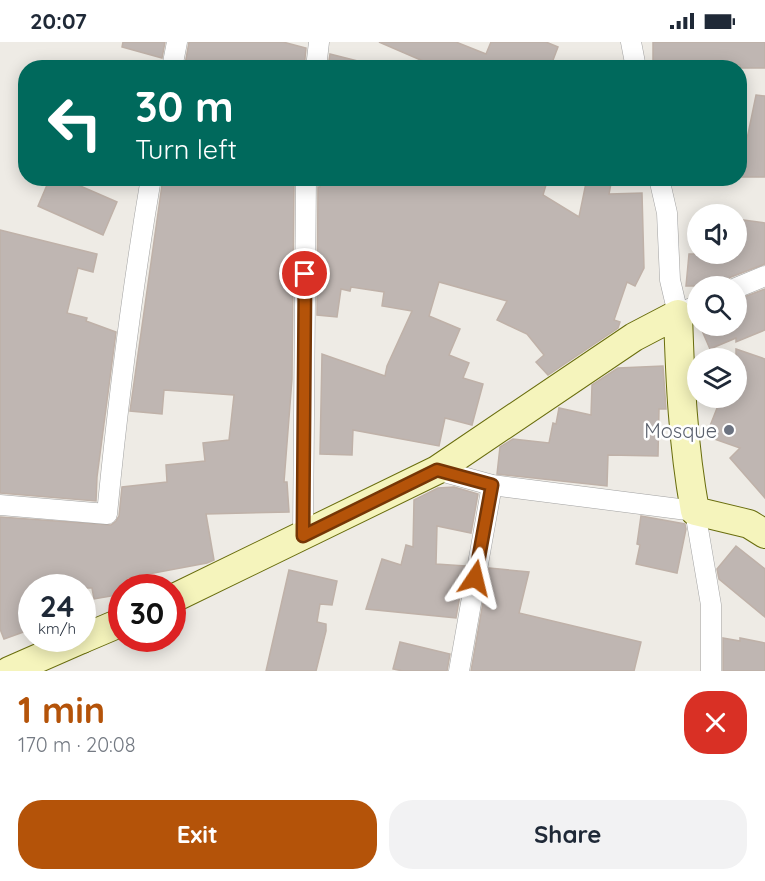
<!DOCTYPE html>
<html lang="en">
<head>
<meta charset="utf-8">
<style>
	:root { --surface:#fff; --page:#f2f2f3; --text:#1f2937; --muted:#747a83; --accent:#b45309 }
	body { margin:0; font-family:Quicksand,sans-serif; background:var(--page); color:var(--text); height:100vh; display:flex; flex-direction:column; font-size:22px; white-space:nowrap }
	* { box-sizing:border-box; margin:0 }
	p { font-size:20px; color:var(--muted) }
	.icon { flex:none; width:33px; height:33px; fill:none; stroke:currentColor; stroke-width:2; stroke-linecap:round; stroke-linejoin:round }
	.map { position:relative; height:629px; overflow:hidden }
	.panel { display:flex; flex-direction:column; background:var(--surface); flex:1 }
	.panel>* { flex:none }
	.hud { position:absolute; left:18px; top:18px; width:729px; height:126px; border-radius:24px; box-shadow:0 3px 15px #0003; background:#00695c; color:#fff; overflow:hidden }
	.fabs { position:absolute; left:687px; top:162px; display:grid; gap:12px }
	.fabs a { display:grid; place-items:center; width:60px; height:60px; border-radius:50%; background:var(--surface); box-shadow:0 3px 15px #0003; font-size:30px }
	.speed { position:absolute; left:18px; top:532px; display:flex; gap:12px; font-size:30px; font-weight:700; text-align:center }
	.speed>* { display:grid; place-content:center; width:78px; height:78px; border-radius:50%; background:var(--surface); box-shadow:0 3px 15px #0003; line-height:1 }
	.speed small { font-size:15px; font-weight:400 }
	.speed .limit { border:9px solid #d22; background:#fff; color:#111 }
	.pin { position:absolute; display:grid; place-items:center; width:51px; height:51px; color:#fff; margin:-26px; border:3px solid #fff; border-radius:50%; box-shadow:0 2px 6px #0007 }
	.me { position:absolute; width:66px; margin:-33px; rotate:10deg; stroke-linejoin:round; filter:drop-shadow(0 0 4px #0008) }
	.turn { display:flex; align-items:center; gap:21px; height:126px; padding:0 18px; font-size:27px }
	.turn .icon { width:78px; height:78px; stroke-width:2.5 }
	.turn b { display:block; font-size:42px; line-height:51px }
	.round { display:grid; place-items:center; flex:none; width:63px; height:63px; border-radius:24px; background:var(--page) }
	.headline { display:flex; align-items:center; justify-content:space-between; height:102px; padding:0 18px }
	h1 { font-size:36px; font-weight:700; line-height:45px; color:var(--accent) }
	.button { display:flex; gap:12px; margin-top:auto; padding:12px 18px }
	.button a { flex:1; height:69px; border-radius:24px; background:var(--accent); color:#fff; font-size:24px; font-weight:700; line-height:69px; text-align:center }
	.button a+a { background:var(--page); color:var(--text) }
	.status { display:flex; justify-content:space-between; align-items:center; height:42px; padding:0 30px; background:var(--surface); direction:ltr }
	.status svg { height:16px; fill:currentColor }
	.map>svg:first-child { display:block }
	.building { fill:#bfb6b2; stroke:#bfb1a8; stroke-width:1.5 }
	.lines { fill:none; stroke-linecap:round; stroke-linejoin:round }
	.street-casing { stroke:#a2a2a2; stroke-width:21 }
	.secondary-casing { stroke:#696d0d; stroke-width:30 }
	.street { stroke:#fff; stroke-width:20 }
	.secondary { stroke:#f5f4bc; stroke-width:28 }
	.route-casing { stroke:#753606; stroke-width:15 }
	.route { stroke:#b45309; stroke-width:10 }
	.worship-dot { fill:#6b7280; stroke:#fff; stroke-width:2 }
	.labels { text-anchor:middle; dominant-baseline:central; stroke-width:5; stroke-linejoin:round; paint-order:stroke }
	.worship-label { font-size:20px; fill:#5b616d; stroke:#fff; text-anchor:end }
</style>
</head>
<body>
<div class="status"><b>20:07</b><svg viewBox="0 0 49 12"><path d="M0 12V9h3v3zM5 12V6h3v6zM10 12V3h3v9zM15 12V0h3v12zM26 1h20v11H26zM47 4h2v5h-2z"/></svg></div>
<div class="map">
<svg width="765" height="629" viewBox="0 0 765 629">
	<rect width="100%" height="100%" fill="#eeebe5"/>
	<!-- building -->
	<g class="building">
		<path d="M123,0h42l-3,16 -40,-11z"/>
		<path d="M189,0h94l23,6 -2,20h-111l-8,-3z"/>
		<path d="M379,0h77l30,12 5,-12h55l12,5 -8,21h-130l3,-7z"/>
		<path d="M653,0h112v26h-25v-3l-16,-1v4h-71z"/>
		<path d="M330,12l28,7 -1,7h-29z"/>
		<path d="M756,53l9,1v81h-25v-38h7z"/>
		<path d="M50,136h12l55,24 -14,33 -65,-29z"/>
		<path d="M163,136h116l15,4 -2,197 -8,103h3l2,30 -83,2 8,46 -7,3 -80,15 1,10h-6v6l-28,5 -2,-11h-60v9l-7,2 7,17v13l-28,10 -4,-10v-112l111,8 5,-4 3,-5 3,-29 45,-5 -1,-17 39,-4 -2,-18 26,-3 5,-45 -70,-5 -2,24 -32,-3z"/>
		<path d="M321,136h227l-5,17 36,22 8,-39h25l-3,16 33,-1 2,75 -9,18 -8,-4 -13,38 6,2 -2,6 -70,47 -12,-13 8,-7 -17,-21 -30,-14 10,-19 -68,-19 -10,34 31,13 -11,26 20,8 -6,15 20,6 -11,41 -27,-7 -6,28 -86,-16 -1,25 -32,-1 2,-100 63,22 2,-10 25,-55 -30,-5 2,-14 -33,-5 -1,4 -9,-2 -4,28 -20,-2 1,-128h2z"/>
		<path d="M736,177l29,4v41l-34,13 -5,4 -2,5h-38l3,-32h47z"/>
		<path d="M0,188l97,24 -4,18 -15,-4 -11,45 20,5 -1,3 30,11 -19,145 -1,24 -96,-8z"/>
		<path d="M765,247v41l-29,12v-4l-26,11 -10,-23h36v-26z"/>
		<path d="M736,307l29,10v139l-35,-40 10,-10 -34,-12 15,-38h15z"/>
		<path d="M663,324l3,43h-7l-1,47 -50,-1 -1,31 -110,-12 3,-27 13,-8 36,4 4,-20 3,1 3,-16 32,7 1,-30 26,-17z"/>
		<path d="M454,445l24,7 -7,39 -34,-7 -1,38 29,2 -9,52 -90,-9 16,-50 19,6 5,-20 7,2 1,-47 24,-12z"/>
		<path d="M641,474l44,8 1,5 -9,44 -41,-9 4,-19 -3,-1z"/>
		<path d="M736,504l29,23v48l-46,-38 -2,-10z"/>
		<path d="M489,526l40,4 -10,41 122,29 -7,29h-163z"/>
		<path d="M289,528l48,11 -5,24 -12,-1 -3,18 9,2v7l-10,40h-50z"/>
		<path d="M723,596l17,3v-3l25,5v28h-42z"/>
		<path d="M400,600l50,12 -3,17h-44l-10,-2z"/>
	</g>
	<g class="lines">
		<defs>
			<g id="street">
				<path d="M631,0l5,26"/>
				<path d="M172,26l5,-26"/>
				<path d="M316,26l3,-26"/>
				<path d="M659,136l8,35 3,67 8,34 20,-9"/>
				<path d="M736,246l29,-12"/>
				<path d="M437,428l55,15 203,26 16,94v66"/>
				<path d="M0,463l107,9c11,-112 25,-224 44,-336"/>
				<path d="M303,494l3,-358"/>
				<path d="M459,629l33,-186"/>
			</g>
			<g id="secondary">
				<path d="M172,557l265,-129 197,-133 44,-23c2,66 5,131 17,197l54,13 16,10"/>
				<path d="M82,597l40,-17"/>
				<path d="M9,629l73,-32"/>
			</g>
		</defs>
		<!-- street casing -->
		<use href="#street" class="street-casing"/>
		<!-- secondary casing -->
		<use href="#secondary" class="secondary-casing"/>
		<!-- street -->
		<use href="#street" class="street"/>
		<!-- secondary -->
		<use href="#secondary" class="secondary"/>
	</g>
	<g class="lines">
		<defs>
			<path id="route" d="M305,232l-2,262 134,-66 55,15 -17,93"/>
		</defs>
		<!-- route casing -->
		<use href="#route" class="route-casing"/>
		<!-- route -->
		<use href="#route" class="route"/>
	</g>
	<!-- markers -->
	<circle class="worship-dot" cx="729" cy="388" r="6"/>
	<g class="labels">
		<!-- worship labels -->
		<g class="worship-label">
			<text x="717" y="388">Mosque</text>
		</g>
	</g>
</svg>
<div class="fabs">
<a><svg class="icon" aria-label="sound" viewBox="0 0 24 24"><path d="M4 9h4l5-4v14l-5-4H4zM17 9q2 3 0 6"/></svg></a>
<a><svg class="icon" aria-label="search" viewBox="0 0 24 24"><circle cx="10" cy="10" r="6"/><path d="M15 15l6 6"/></svg></a>
<a><svg class="icon" aria-label="layers" viewBox="0 0 24 24"><path d="M12 4l9 5-9 5-9-5zM3 14l9 5 9-5"/></svg></a>
</div>
<div class="speed"><div>24<small>km/h</small></div><div class="limit">30</div></div>
<div class="pin" style="left:305px;top:232px;background:#d93025"><svg class="icon" aria-label="arrive" viewBox="0 0 24 24"><path d="M6 21V4h12l-3 4 3 4H6"/></svg></div>
<svg class="me" style="left:475px;top:536px" viewBox="-20 -20 40 40"><path d="M0-17L14 15 0 8-14 15z" fill="#b45309" stroke="#fff" stroke-width="4"/></svg>
<div class="hud">
<div class="turn"><svg class="icon" aria-label="left" viewBox="0 0 24 24"><path d="M17 20v-9H6M10 6l-5 5 5 5"/></svg><div><b>30 m</b>Turn left</div></div>
</div>
</div>
<section class="panel">
<div class="headline"><div><h1>1 min</h1><p>170 m · 20:08</p></div><a class="round" style="background:#d93025;color:#fff"><svg class="icon" aria-label="close" viewBox="0 0 24 24"><path d="M6 6l12 12M18 6L6 18"/></svg></a></div>
<div class="button"><a>Exit</a><a>Share</a></div>
</section>
</body>
</html>
